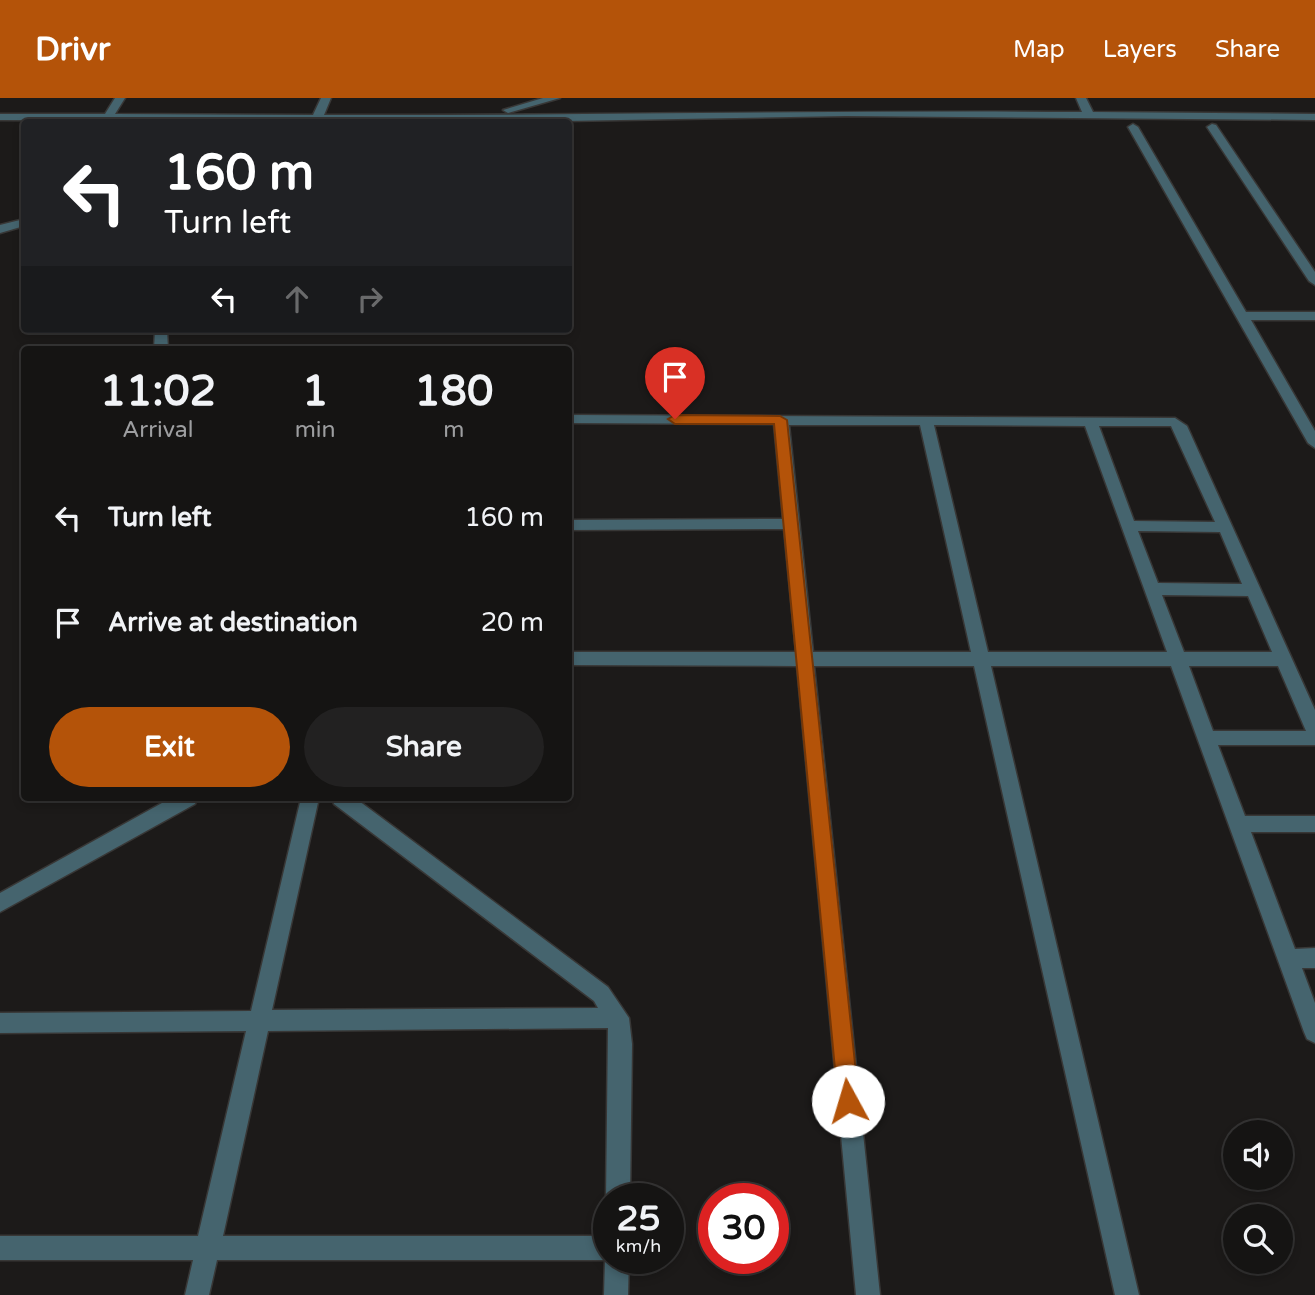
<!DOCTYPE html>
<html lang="en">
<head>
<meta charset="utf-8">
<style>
	:root { --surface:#151413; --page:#222121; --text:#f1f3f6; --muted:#9d9ea0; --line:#343333; --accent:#b45309 }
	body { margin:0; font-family:"Varela Round",sans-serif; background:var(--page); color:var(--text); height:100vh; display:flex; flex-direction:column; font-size:26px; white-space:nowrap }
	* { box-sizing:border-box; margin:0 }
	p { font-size:23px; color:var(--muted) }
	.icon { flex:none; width:38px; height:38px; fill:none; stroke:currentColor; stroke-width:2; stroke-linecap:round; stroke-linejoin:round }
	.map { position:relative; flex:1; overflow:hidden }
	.side { position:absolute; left:21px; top:248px; width:551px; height:455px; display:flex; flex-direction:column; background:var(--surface); border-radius:7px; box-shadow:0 4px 10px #0003,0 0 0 2px var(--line) }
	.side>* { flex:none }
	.top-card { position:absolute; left:21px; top:21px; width:551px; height:214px; border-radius:7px; box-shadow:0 4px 10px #0003,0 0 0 2px var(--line); background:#202124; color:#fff; overflow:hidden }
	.buttons { position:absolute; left:1223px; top:1022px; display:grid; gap:14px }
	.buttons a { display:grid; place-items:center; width:70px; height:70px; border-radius:50%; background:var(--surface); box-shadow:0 4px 10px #0003,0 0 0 2px var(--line); font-size:35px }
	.speed { position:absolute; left:593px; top:1085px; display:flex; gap:14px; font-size:35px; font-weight:700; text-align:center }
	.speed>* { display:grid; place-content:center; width:91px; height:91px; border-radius:50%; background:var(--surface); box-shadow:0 4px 10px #0003,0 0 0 2px var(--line); line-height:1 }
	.speed small { font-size:18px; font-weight:400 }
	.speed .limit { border:10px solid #d22; background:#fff; color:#111 }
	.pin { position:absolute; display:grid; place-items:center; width:60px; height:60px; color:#fff; margin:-72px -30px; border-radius:50% 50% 50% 0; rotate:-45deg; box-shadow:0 0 7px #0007 }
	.pin .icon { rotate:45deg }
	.me { position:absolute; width:77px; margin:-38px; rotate:354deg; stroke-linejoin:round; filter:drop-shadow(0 0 5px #0008) }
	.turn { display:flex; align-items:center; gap:24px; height:147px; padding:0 28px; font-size:32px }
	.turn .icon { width:91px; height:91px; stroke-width:2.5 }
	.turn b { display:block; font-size:49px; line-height:60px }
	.lanes { display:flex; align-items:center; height:66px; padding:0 28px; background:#0003; justify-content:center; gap:35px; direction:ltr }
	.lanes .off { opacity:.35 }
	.eta { display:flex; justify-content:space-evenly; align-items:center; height:119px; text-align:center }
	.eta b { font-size:42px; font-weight:800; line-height:49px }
	.primary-button { display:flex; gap:14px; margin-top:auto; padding:14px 28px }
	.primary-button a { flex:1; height:80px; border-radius:42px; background:var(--accent); color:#fff; font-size:28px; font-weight:800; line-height:80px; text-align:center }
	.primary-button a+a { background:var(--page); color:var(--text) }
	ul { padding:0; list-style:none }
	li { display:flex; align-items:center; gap:21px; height:105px; padding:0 28px }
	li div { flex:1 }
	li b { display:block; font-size:26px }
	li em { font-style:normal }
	header { display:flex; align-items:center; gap:42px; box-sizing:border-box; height:98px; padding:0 35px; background:var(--accent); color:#fff }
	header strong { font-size:33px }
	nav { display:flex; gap:38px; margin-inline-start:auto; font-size:24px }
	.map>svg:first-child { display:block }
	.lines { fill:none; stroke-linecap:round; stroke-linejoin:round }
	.street-casing { stroke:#383736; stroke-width:3 }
	.street { fill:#45646e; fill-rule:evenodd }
	.route { fill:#b45309; stroke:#753606; stroke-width:2 }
</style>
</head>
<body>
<header>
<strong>Drivr</strong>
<nav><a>Map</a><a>Layers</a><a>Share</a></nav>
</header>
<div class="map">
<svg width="1315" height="1197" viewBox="0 0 1315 1197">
	<rect width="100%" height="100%" fill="#1c1a19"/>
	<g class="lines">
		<defs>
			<g id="street">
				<path d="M115,0h10l-10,16 198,1 8,-17h10l-7,17c253,1 505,-5 758,-3l-6,-14h10l7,14 222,2v6l-469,-4 -340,6 -506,-2v-6h105z"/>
				<path d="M543,0h17l-52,15 -5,-3z"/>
				<path d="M1133,26l5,3 108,185h69v8h-64l64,111v17l-7,-5 -180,-316z"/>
				<path d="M1212,26l4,1 99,147v13l-6,-4 -102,-154z"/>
				<path d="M24,121v7l-24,7v-8z"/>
				<path d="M155,231h12l1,21h-14z"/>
				<path d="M569,317l606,3 12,8 128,284v35h-97l27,71h70v16h-64l44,117 20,-1v20h-13l13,35v40l-8,-4 -3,-7 -133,-366h-180l148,629h-24l-141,-629h-160l66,629h-24l-59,-629 -228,-1v-13h227l-12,-123 -215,1v-10l214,-1 -9,-95 -205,-1zM789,327h131l51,227h-158zM934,327l151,1 82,226h-179zM1099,328h72l44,96 -81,-1zM1138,433l82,1 22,52 -84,-1zM1162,497l86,1 24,56h-88zM1189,568h89l28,65h-93z"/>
				<path d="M171,700h26l-2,6 -195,108v-19z"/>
				<path d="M301,700h18l-47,212 326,-2 -4,-7 -260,-197 -2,-6h23l253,189 21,31 3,26 -2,155h-21v7l-3,-7 2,-171 -340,3 -45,205h386v22h20l-1,37h-24l1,-35h-388l-8,35h-24l8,-35h-193v-24h198l48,-205 -246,2v-20l251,-2z"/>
			</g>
		</defs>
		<!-- street casing -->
		<use href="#street" class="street-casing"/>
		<!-- street -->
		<use href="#street" class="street"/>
	</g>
	<!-- route -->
	<path class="route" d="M780,318l7,4 72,681 -3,8 -8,3 -7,-3 -3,-8 -64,-677h-99l-7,-5 7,-4z"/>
</svg>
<div class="buttons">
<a><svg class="icon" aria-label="sound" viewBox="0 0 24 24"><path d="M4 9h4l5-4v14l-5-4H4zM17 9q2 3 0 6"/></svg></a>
<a><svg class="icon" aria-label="search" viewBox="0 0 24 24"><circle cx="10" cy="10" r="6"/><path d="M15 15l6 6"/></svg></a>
</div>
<div class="speed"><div>25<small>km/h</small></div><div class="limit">30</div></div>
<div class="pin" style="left:675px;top:321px;background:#d93025"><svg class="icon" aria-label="arrive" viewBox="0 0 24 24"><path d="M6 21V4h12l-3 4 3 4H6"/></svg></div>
<svg class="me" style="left:848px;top:1003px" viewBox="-20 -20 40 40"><circle r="19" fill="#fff"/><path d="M0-13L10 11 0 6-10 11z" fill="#b45309"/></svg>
<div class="top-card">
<div class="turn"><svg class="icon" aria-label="left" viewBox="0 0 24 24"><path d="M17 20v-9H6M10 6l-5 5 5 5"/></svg><div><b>160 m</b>Turn left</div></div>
<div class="lanes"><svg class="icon" aria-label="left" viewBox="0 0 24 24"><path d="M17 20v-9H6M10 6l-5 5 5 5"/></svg><svg class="icon off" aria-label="ahead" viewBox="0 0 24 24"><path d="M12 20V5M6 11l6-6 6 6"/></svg><svg class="icon off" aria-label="right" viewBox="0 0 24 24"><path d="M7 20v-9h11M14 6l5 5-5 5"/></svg></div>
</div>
<section class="side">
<div class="eta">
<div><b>11:02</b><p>Arrival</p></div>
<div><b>1</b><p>min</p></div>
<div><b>180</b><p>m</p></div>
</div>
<ul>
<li><svg class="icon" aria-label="left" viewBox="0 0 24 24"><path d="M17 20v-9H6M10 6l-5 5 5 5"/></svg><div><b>Turn left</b></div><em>160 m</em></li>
<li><svg class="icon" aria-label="arrive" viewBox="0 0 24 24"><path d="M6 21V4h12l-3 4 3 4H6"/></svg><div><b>Arrive at destination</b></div><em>20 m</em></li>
</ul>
<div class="primary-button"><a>Exit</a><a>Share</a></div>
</section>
</div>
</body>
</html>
